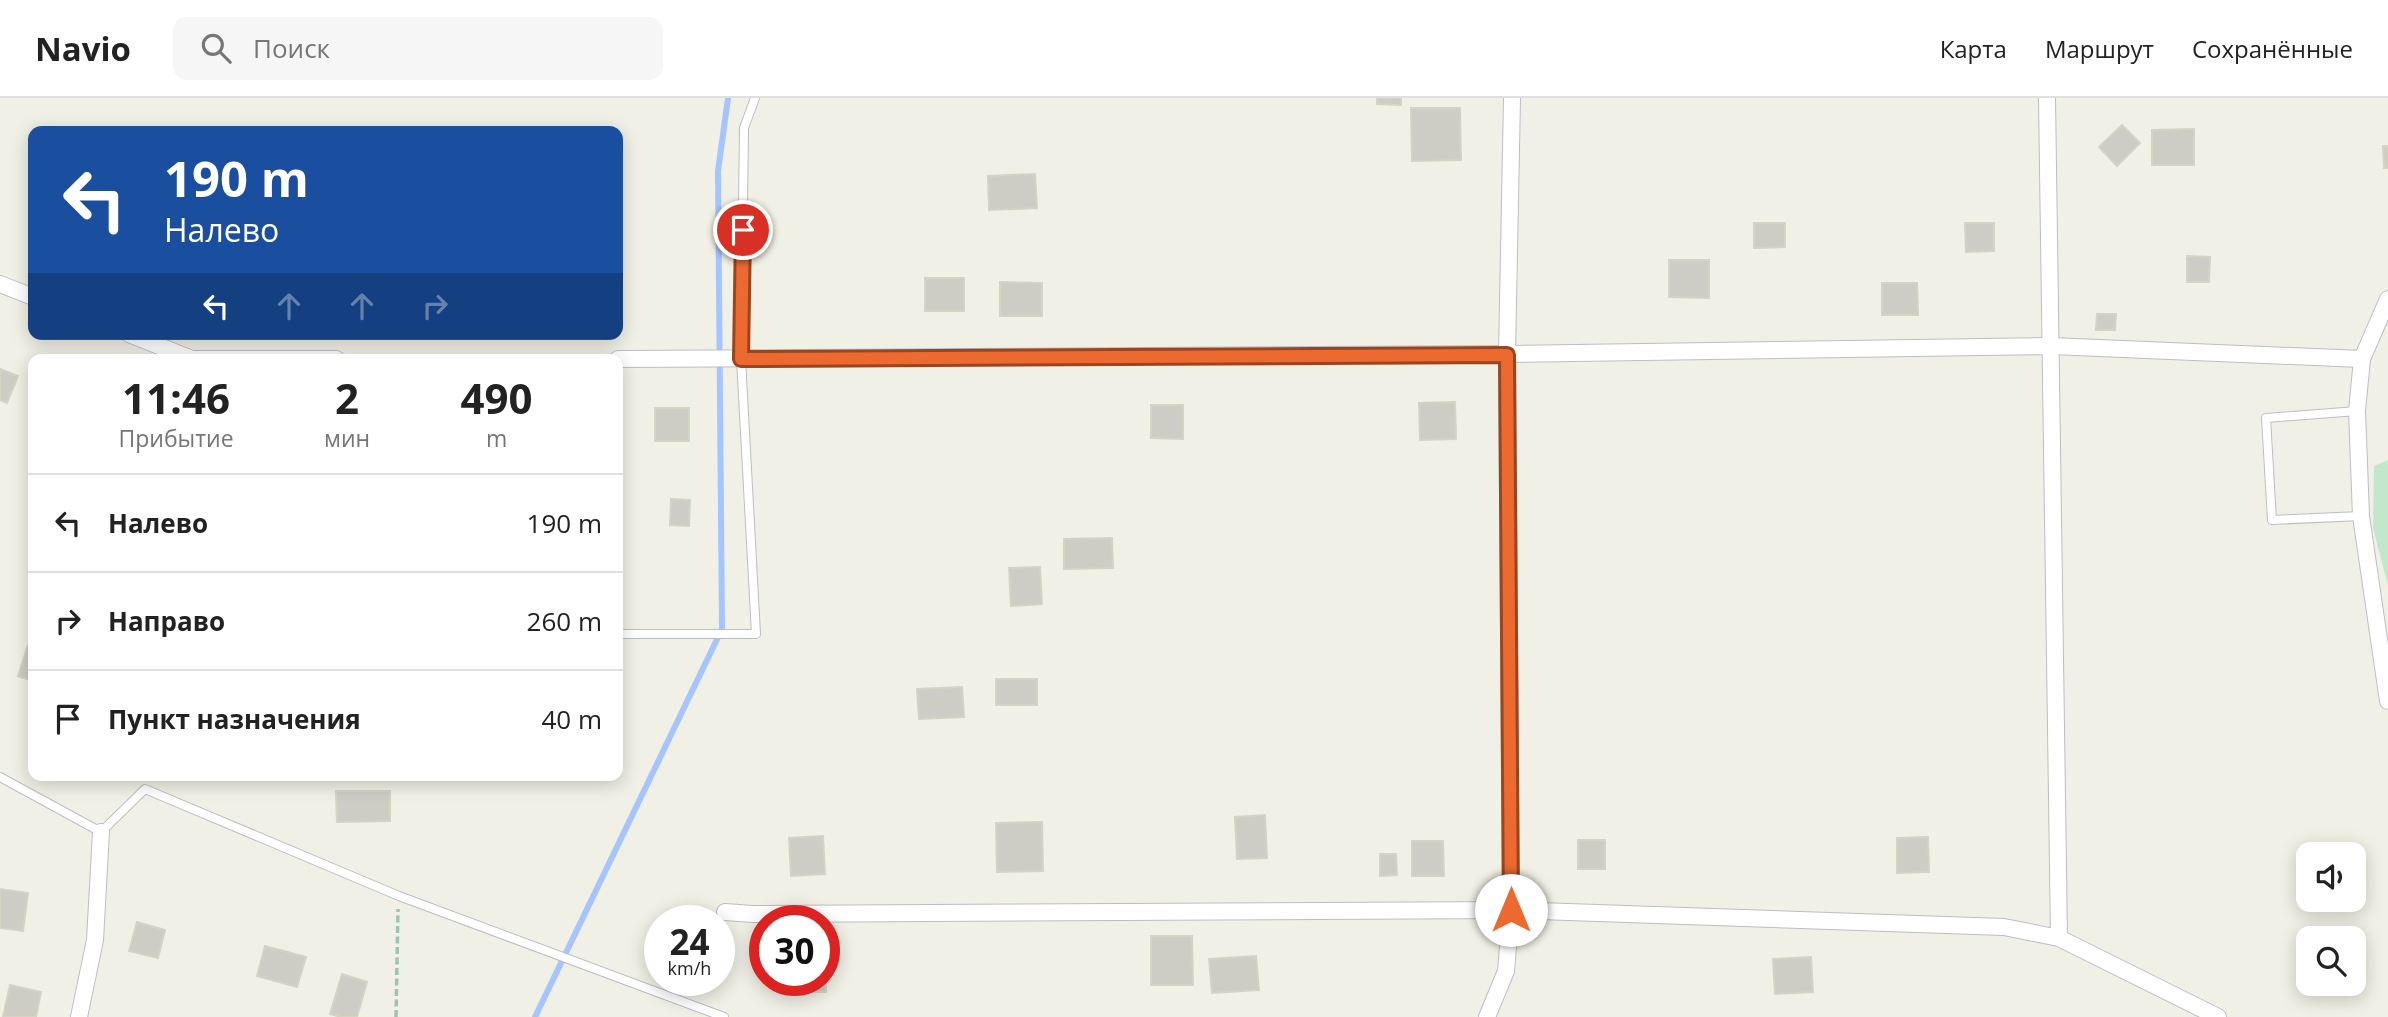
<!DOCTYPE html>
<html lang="ru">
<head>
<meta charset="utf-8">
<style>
	:root { --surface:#fff; --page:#f6f6f6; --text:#222; --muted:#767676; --line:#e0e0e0 }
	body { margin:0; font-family:"Open Sans",sans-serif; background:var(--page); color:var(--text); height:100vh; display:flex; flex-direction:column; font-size:26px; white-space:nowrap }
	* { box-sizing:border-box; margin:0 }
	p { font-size:23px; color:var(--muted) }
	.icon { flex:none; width:38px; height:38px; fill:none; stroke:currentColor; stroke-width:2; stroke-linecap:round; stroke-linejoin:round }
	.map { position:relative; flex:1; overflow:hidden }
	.panel { position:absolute; left:28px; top:256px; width:595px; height:427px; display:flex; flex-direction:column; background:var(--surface); border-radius:14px; box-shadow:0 4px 18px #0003 }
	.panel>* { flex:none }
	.hud { position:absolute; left:28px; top:28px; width:595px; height:214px; border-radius:14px; box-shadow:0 4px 18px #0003; background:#1a4fa0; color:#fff; overflow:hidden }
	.fabs { position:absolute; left:2296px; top:744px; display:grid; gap:14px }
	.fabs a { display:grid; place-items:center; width:70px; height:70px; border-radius:14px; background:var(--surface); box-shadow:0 4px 18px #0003; font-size:35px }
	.speed { position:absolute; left:644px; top:807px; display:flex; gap:14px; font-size:35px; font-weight:700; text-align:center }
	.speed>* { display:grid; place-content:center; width:91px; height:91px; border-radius:50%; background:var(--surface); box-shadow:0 4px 18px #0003; line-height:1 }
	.speed small { font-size:18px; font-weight:400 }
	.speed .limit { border:10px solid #d22; background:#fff; color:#111 }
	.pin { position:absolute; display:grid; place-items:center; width:60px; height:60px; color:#fff; margin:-30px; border:4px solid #fff; border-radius:50%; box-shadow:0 2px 7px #0007 }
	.me { position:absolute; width:77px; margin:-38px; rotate:0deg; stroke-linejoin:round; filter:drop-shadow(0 0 5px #0008) }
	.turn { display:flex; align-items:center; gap:24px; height:147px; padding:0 21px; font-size:32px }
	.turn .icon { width:91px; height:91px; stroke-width:2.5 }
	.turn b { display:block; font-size:49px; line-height:60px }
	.lanes { display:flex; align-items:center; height:66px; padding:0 21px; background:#0003; justify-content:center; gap:35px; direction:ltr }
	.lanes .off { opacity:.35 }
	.eta { display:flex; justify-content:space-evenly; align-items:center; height:119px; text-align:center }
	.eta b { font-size:42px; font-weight:700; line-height:49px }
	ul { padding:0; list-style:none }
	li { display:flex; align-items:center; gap:21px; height:98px; padding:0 21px; border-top:2px solid var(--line) }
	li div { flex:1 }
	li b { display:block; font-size:26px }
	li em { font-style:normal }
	header { display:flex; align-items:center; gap:42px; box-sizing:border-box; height:98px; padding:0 35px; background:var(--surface); border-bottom:2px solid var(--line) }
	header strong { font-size:33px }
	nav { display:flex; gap:38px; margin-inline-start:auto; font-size:24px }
	.search { width:490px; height:63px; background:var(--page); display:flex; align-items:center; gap:18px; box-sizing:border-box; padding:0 24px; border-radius:14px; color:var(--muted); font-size:26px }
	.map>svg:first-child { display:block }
	.green { fill:#c2e7cb }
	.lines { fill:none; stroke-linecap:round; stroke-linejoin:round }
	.stream { stroke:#a6c4ff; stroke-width:6 }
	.building { fill:#cdccc5; stroke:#d5d3c4; stroke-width:2 }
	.service-casing { stroke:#bdbec4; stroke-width:10 }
	.minor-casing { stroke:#bdbec4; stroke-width:18 }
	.path { stroke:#99c6b1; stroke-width:3.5; stroke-dasharray:7 3.5; stroke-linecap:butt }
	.service { stroke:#fff; stroke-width:8 }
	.minor { stroke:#fff; stroke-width:16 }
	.route-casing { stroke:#99451f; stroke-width:18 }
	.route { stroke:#ec6a30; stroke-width:12 }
</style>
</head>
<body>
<header>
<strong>Navio</strong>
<div class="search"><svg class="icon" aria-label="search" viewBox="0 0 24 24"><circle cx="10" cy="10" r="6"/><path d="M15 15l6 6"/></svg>Поиск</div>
<nav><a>Карта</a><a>Маршрут</a><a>Сохранённые</a></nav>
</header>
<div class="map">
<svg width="2388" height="919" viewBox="0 0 2388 919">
	<rect width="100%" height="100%" fill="#f0f0e6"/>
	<!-- green -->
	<path class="green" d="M2388,362v126l-15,-58 1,-62z"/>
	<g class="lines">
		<!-- stream -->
		<path class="stream" d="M535,919l187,-388 -4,-458 10,-73"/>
	</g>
	<!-- building -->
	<g class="building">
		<path d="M1377,0h24v7l-24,-1z"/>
		<path d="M1411,10h49l1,52 -49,1z"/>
		<path d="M2122,27l18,18 -23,23 -18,-19z"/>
		<path d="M2194,31v36h-42v-35z"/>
		<path d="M2383,48h5v22h-4z"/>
		<path d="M1035,76l2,34 -48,2 -1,-34z"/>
		<path d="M1754,125h31v24l-31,1z"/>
		<path d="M1965,125h29v28l-28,1z"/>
		<path d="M2187,158l23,1 -1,25h-22z"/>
		<path d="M1669,162h40v38l-40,-1z"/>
		<rect x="925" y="180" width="39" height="33"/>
		<path d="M1000,184l42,1v33h-42z"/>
		<path d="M1882,185h35l1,32h-36z"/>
		<path d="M2097,216h19l-1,16h-19z"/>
		<path d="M0,271l18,7 -11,27 -7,-3z"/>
		<path d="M1455,304l1,37 -36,1 -1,-37z"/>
		<path d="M1151,307h32v34l-32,-1z"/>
		<rect x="655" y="310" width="34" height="33"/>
		<path d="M671,401l19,1 -1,26 -19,-1z"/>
		<path d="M1112,440l1,30 -49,1v-30z"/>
		<path d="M1040,469l2,37 -31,2 -2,-38z"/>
		<path d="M28,547l5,2v34l-15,-5z"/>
		<rect x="996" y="581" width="41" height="26"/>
		<path d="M962,589l2,30 -45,2 -2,-30z"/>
		<path d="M336,693h54v30l-53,1z"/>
		<path d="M1265,717l2,43 -30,1 -2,-42z"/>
		<path d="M1042,724l1,49 -46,1 -1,-49z"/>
		<path d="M823,738l2,38 -34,2 -2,-38z"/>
		<path d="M1928,739l1,35 -32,1v-35z"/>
		<rect x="1578" y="742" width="27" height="29"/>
		<path d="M1412,743h31l1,35h-32z"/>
		<path d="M1380,756h16l1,21 -17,1z"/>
		<path d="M0,791l28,4 -5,38 -23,-3z"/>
		<path d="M137,824l28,8 -7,28 -29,-7z"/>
		<path d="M1151,838h41l1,49h-42z"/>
		<path d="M265,848l41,11 -9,30 -40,-11z"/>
		<path d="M824,849l2,45h-24v-12h22z"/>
		<path d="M1256,858l3,34 -47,3 -3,-34z"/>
		<path d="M1811,859l2,35 -38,2 -2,-35z"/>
		<path d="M342,876l25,8 -10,35h-16l-11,-3z"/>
		<path d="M10,887l31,7 -5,25h-33z"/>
	</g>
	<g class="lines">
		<defs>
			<g id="service">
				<path d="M2357,313l-91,7 6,102 89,-4"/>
				<path d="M618,536h138l-15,-275 3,-231 11,-30"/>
				<path d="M0,679l101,55 44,-43 254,107 325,121"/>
			</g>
			<g id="minor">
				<path d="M2047,0l12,840"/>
				<path d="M0,186l33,13"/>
				<path d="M2388,201l-26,60 -5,52 4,105 27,185"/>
				<path d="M129,236l63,25h144"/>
				<path d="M618,261l889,-5 545,-8 310,13"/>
				<path d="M725,814l28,2 758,-4 493,17 55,11 159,79"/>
				<path d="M79,919l16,-77 6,-108"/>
				<path d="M1487,919l19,-46 5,-61 -4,-556 5,-256"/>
			</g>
		</defs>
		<!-- service casing -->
		<use href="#service" class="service-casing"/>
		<!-- minor casing -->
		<use href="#minor" class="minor-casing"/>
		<!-- path -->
		<path class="path" d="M396,919l2,-108"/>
		<!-- service -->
		<use href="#service" class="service"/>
		<!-- minor -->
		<use href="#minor" class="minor"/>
	</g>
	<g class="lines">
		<defs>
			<path id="route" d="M743,132l-2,129 766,-4 4,555"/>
		</defs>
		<!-- route casing -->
		<use href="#route" class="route-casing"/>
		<!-- route -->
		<use href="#route" class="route"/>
	</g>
</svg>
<div class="fabs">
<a><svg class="icon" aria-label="sound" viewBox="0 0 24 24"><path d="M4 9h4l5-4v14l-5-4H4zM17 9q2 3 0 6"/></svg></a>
<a><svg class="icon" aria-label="search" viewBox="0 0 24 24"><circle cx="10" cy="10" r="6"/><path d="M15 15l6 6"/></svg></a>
</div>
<div class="speed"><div>24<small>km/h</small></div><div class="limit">30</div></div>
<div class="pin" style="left:743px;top:132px;background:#d93025"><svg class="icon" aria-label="arrive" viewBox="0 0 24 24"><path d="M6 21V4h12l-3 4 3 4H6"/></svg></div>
<svg class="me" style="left:1511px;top:812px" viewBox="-20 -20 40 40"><circle r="19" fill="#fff"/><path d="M0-13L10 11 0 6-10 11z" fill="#ec6a30"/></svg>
<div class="hud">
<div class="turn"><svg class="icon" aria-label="left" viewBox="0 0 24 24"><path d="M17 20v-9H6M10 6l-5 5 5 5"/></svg><div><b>190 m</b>Налево</div></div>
<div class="lanes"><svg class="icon" aria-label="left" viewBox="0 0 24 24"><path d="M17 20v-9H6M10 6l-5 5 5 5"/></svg><svg class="icon off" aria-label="ahead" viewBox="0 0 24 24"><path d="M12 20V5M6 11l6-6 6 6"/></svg><svg class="icon off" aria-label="ahead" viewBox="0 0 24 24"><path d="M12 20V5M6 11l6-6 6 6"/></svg><svg class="icon off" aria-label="right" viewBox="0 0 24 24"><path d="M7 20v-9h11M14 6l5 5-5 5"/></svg></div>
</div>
<section class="panel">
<div class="eta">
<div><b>11:46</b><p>Прибытие</p></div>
<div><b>2</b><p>мин</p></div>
<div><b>490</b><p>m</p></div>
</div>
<ul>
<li><svg class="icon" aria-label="left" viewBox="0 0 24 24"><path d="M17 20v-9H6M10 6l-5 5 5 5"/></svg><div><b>Налево</b></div><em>190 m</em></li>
<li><svg class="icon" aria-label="right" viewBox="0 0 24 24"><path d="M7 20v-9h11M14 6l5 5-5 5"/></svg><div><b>Направо</b></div><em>260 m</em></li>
<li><svg class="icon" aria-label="arrive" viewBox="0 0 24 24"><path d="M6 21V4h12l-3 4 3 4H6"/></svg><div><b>Пункт назначения</b></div><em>40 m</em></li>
</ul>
</section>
</div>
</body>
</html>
